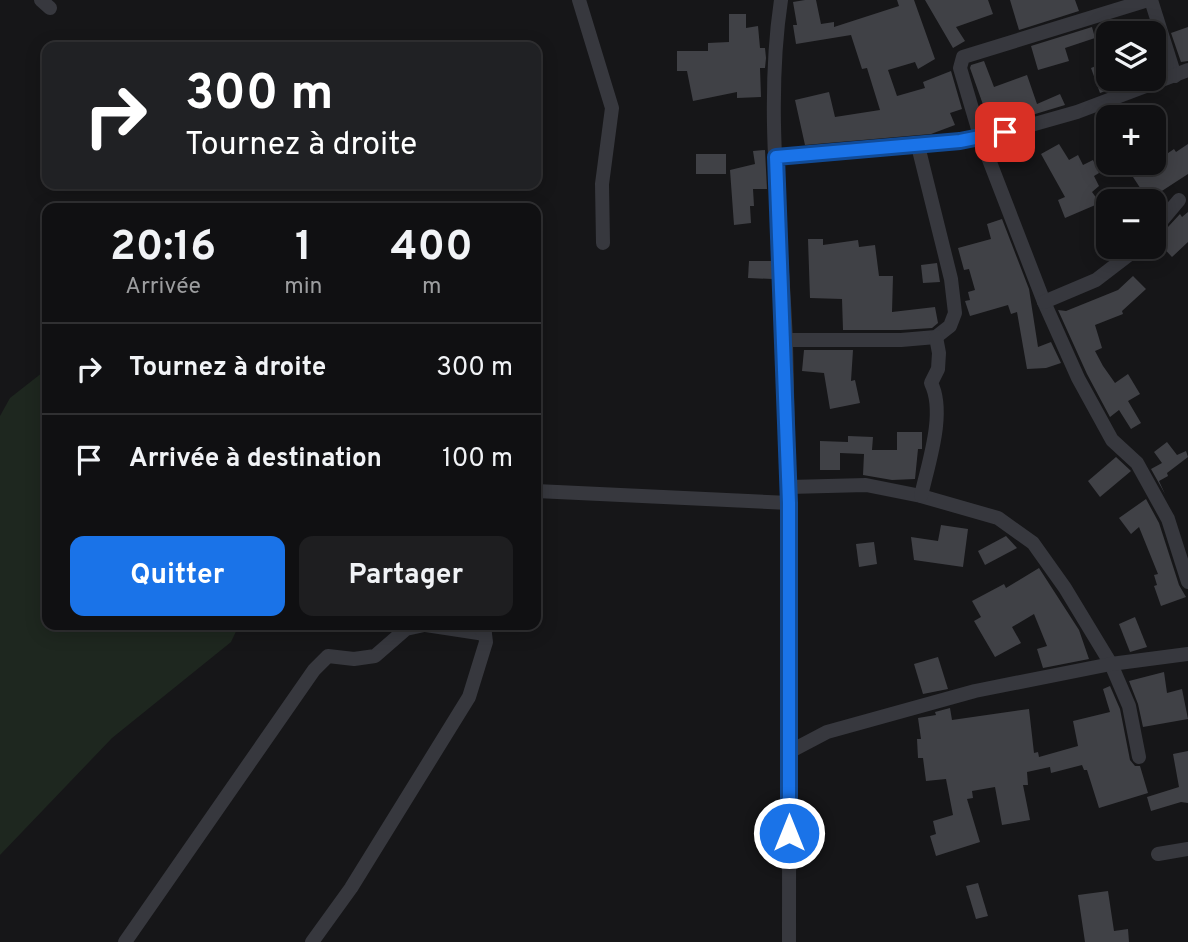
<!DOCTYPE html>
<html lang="fr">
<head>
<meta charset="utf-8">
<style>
	:root { --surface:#101012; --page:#1e1e20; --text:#f1f3f6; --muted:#9c9d9f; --line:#303032; --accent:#1a73e8 }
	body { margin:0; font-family:Overpass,sans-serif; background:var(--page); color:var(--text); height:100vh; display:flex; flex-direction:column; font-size:26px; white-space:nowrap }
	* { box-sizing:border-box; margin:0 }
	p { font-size:23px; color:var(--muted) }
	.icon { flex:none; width:38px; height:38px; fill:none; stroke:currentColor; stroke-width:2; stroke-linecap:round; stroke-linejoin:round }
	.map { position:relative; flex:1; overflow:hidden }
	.panel { position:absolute; left:42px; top:203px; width:499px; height:427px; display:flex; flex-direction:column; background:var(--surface); border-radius:14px; box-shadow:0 4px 18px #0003,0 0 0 2px var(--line) }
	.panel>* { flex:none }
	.top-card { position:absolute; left:42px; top:42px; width:499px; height:147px; border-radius:14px; box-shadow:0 4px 18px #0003,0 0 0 2px var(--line); background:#202124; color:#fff; overflow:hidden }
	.tools { position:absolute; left:1096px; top:21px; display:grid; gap:14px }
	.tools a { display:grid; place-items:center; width:70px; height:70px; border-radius:14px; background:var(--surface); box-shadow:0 4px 18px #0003,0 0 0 2px var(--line); font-size:35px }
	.pin { position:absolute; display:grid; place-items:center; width:60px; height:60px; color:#fff; margin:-30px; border-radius:14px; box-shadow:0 4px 10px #0006 }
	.me { position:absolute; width:77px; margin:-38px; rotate:0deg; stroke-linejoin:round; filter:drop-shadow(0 0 5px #0008) }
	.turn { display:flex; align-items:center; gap:24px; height:147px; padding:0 28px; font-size:32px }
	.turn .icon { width:91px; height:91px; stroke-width:2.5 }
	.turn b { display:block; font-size:49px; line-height:60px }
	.eta { display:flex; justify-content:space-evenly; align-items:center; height:119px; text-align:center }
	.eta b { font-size:42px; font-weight:700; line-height:49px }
	.cta { display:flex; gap:14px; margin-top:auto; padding:14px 28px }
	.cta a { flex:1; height:80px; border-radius:14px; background:var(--accent); color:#fff; font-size:28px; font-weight:700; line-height:80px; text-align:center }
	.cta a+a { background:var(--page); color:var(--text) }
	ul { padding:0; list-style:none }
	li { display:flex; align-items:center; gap:21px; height:91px; padding:0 28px; border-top:2px solid var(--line) }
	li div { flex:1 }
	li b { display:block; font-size:26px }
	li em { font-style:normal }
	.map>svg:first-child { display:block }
	.green { fill:#1e271f }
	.building { fill:#404146 }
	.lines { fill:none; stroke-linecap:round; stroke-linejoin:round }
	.minor { stroke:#37383e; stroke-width:14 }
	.route-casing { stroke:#114b97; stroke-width:18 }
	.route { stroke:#1a73e8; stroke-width:12 }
</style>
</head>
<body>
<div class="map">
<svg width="1188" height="942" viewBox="0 0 1188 942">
	<rect width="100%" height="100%" fill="#161618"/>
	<!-- green -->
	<path class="green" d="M47,369v256h192l-8,17 -119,96 -112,117v-439l10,-18z"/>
	<!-- building -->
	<g class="building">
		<path d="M805,0h11l5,24 13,-2v5l65,-21 -2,-6h17l21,59 -17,10 -3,-7 -27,8 9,26 28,-8 -2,-6 28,-11 11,38 -12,4 5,12 -24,9 -126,11 -10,-45 34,-8 6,25 45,-7 -13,-42 -5,1 -11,-34 -55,9 -3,-19h4l-4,-23z"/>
		<path d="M925,0h63l5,14 -37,13 9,14 -12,7z"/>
		<path d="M1010,0h65l4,11 -60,19z"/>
		<path d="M729,14h17v14l12,-2 2,22h5l1,10 -1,10h-5l1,29 -24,1v-6l-44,9 -6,-30h-10v-20h31v-8l21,-1z"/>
		<path d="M1092,27l3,11 -30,10 4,13 -31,9 -7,-24z"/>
		<path d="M1188,27v34l-7,1 -10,-29z"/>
		<path d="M984,61l10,26 33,-12 10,29 23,-10 5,11 -33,10 -2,-4 -25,9 -4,-13 -15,6 -16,-45 1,-3z"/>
		<path d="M1108,61v18h30l-38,14 -9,-25z"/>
		<path d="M1059,144l10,16 9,-5 5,10 10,-5 6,13 -5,3 5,10 -7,6 8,11 -35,15 -7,-18 7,-3 -24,-43z"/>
		<path d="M1188,144v30l-40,26 -15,-23 41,-28 2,3z"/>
		<path d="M765,150l2,39h-14l1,17h-4l1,17 -17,2 -4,-55 25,-6 -2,-13z"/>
		<rect x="696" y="154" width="30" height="20"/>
		<path d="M1188,212v30l-16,15 -16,-17 24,-26 2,3z"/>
		<path d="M1002,219l27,70 9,58 13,-5 10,21 -15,5 -19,1 -10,-57 -6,2 -3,-9 -38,11 -5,-15 5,-1 -2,-8 7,-2 -6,-21 -5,1 -6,-22 33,-9 -4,-15z"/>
		<path d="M808,239h15v6l35,-5 1,7 16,-2 4,31h14l-1,36 43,-5 3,16 -6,5 -31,2h-58l-1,-31 -32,-1z"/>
		<path d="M749,261h23l1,18 -25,-1z"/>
		<path d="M937,263l3,19 -17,1 -2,-18z"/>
		<path d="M1133,276l13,13 -24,22 1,3 -28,11 7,23 -7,3 8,15 12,17 13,-9 12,20 -12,7 13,22 -10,6 -12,-19 -9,7 -23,-43 -29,-64 8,1 52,-21z"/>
		<path d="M804,350h49l-2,31 4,-1 5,23 -30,6 -6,-36 -22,-2z"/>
		<path d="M897,432h25v17h-4l-3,30 -23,1 -29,-5 1,-21 -24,-1v17h-20v-29l28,1v-6l25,1 -1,13h25z"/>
		<path d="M1167,442l10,13 9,-4 2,6 -21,16 1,3 -9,5 6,13 -14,-25 11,-6 -8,-11z"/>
		<path d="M1116,457l15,14 -31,26 -12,-16z"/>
		<path d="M1146,499l13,24 20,62 7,12 -25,9 -7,-20 3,-1 -3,-10 4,-1 -19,-47 -8,7 -12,-16z"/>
		<path d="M941,525l27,4 -5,38 -49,-7 -3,-23 27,4z"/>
		<path d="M1006,536l11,12 -32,17 -7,-14z"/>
		<path d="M874,542l3,22 -18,3 -3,-23z"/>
		<path d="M1039,568l40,62 10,29 -46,9 -6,-19 10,-3 -13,-32 -22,13 9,16 -26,14 -21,-36 7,-4 -9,-16 32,-17 2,4z"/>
		<path d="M1135,617l12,30 -17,5 -11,-28z"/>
		<path d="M938,657l10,32 -25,5 -9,-30z"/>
		<path d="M1164,672l3,21 15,-4 6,30 -45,8 -5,-23 -9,-23z"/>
		<path d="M1110,686l10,23 10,51 5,6h5l8,27 -49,15 -12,-38h-3l-2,-5 -31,8 -1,-6 -23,5 1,13h-5l7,35 -28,5 -7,-38 -23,4 1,7 -6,1 13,43 -44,14 -6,-20 6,-2 -3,-13 20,-6 -7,-36 -20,2 -3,-23h-5l-1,-19h4l-3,-21 18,-3 -1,-3 15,-4 2,12 77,-11 5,44 4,-1 1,5 39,-11 -5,-25 37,-9 -7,-23z"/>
		<path d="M1188,751v52l-7,-1 -30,9 -4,-14 32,-10 -6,-33z"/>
		<path d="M978,883l10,33 -12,3 -10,-33z"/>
		<path d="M1108,891l6,40 14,-2 1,13h-44l-7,-47z"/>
	</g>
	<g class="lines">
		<!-- minor -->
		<g class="minor">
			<path d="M41,0l9,8"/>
			<path d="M579,0l33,108 -10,76 1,59"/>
			<path d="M781,0c-17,113 1,230 5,344 5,199 3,398 3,598"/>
			<path d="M1148,0l-185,57 -3,11 21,71 63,163 34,76 34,62 25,23 31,56 20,63"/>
			<path d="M1151,0l24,76"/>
			<path d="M776,157l205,-18 96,-27 111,-42"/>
			<path d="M1153,231l26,-31"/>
			<path d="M1044,302l52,-22 43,-33"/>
			<path d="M785,340h116l35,-3 14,-11 5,-13 -4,-34 -33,-133"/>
			<path d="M789,487l77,-2 55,11 77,22 35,25 32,45 46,76 18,42 10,51"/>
			<path d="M536,491l253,12"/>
			<path d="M921,496c7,-32 25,-83 10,-113l7,-14 1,-16 -3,-16"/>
			<path d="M426,625l59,9"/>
			<path d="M789,752l38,-20 148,-41 136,-27 77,-10"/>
			<path d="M1158,854l30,-5"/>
			<path d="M125,942l189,-272 14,-14 26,3 21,-3 31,-27 18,-4"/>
			<path d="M312,942l39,-54 118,-191 17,-55 -1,-8 -8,-9"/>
		</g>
	</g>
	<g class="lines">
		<defs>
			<path id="route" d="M789,833v-330l-13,-346 184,-16 45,-9"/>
		</defs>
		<!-- route casing -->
		<use href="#route" class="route-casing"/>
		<!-- route -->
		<use href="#route" class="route"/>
	</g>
</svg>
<div class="tools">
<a><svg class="icon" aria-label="layers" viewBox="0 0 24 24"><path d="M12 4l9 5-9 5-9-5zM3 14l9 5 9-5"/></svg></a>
<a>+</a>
<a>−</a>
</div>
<div class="pin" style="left:1005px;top:132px;background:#d93025"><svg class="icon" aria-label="arrive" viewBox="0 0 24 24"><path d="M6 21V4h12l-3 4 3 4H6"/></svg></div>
<svg class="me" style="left:789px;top:833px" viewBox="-20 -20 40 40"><circle r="17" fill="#1a73e8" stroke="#fff" stroke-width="3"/><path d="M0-11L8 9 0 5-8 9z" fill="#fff"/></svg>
<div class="top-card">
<div class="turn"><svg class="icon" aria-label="right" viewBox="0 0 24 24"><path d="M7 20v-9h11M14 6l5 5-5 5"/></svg><div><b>300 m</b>Tournez à droite</div></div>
</div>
<section class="panel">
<div class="eta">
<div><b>20:16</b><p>Arrivée</p></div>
<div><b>1</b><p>min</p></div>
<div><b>400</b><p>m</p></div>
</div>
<ul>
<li><svg class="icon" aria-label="right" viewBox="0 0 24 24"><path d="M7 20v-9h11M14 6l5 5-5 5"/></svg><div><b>Tournez à droite</b></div><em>300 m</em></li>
<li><svg class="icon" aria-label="arrive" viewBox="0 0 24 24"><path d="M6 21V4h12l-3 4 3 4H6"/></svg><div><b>Arrivée à destination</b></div><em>100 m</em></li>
</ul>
<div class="cta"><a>Quitter</a><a>Partager</a></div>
</section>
</div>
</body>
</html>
